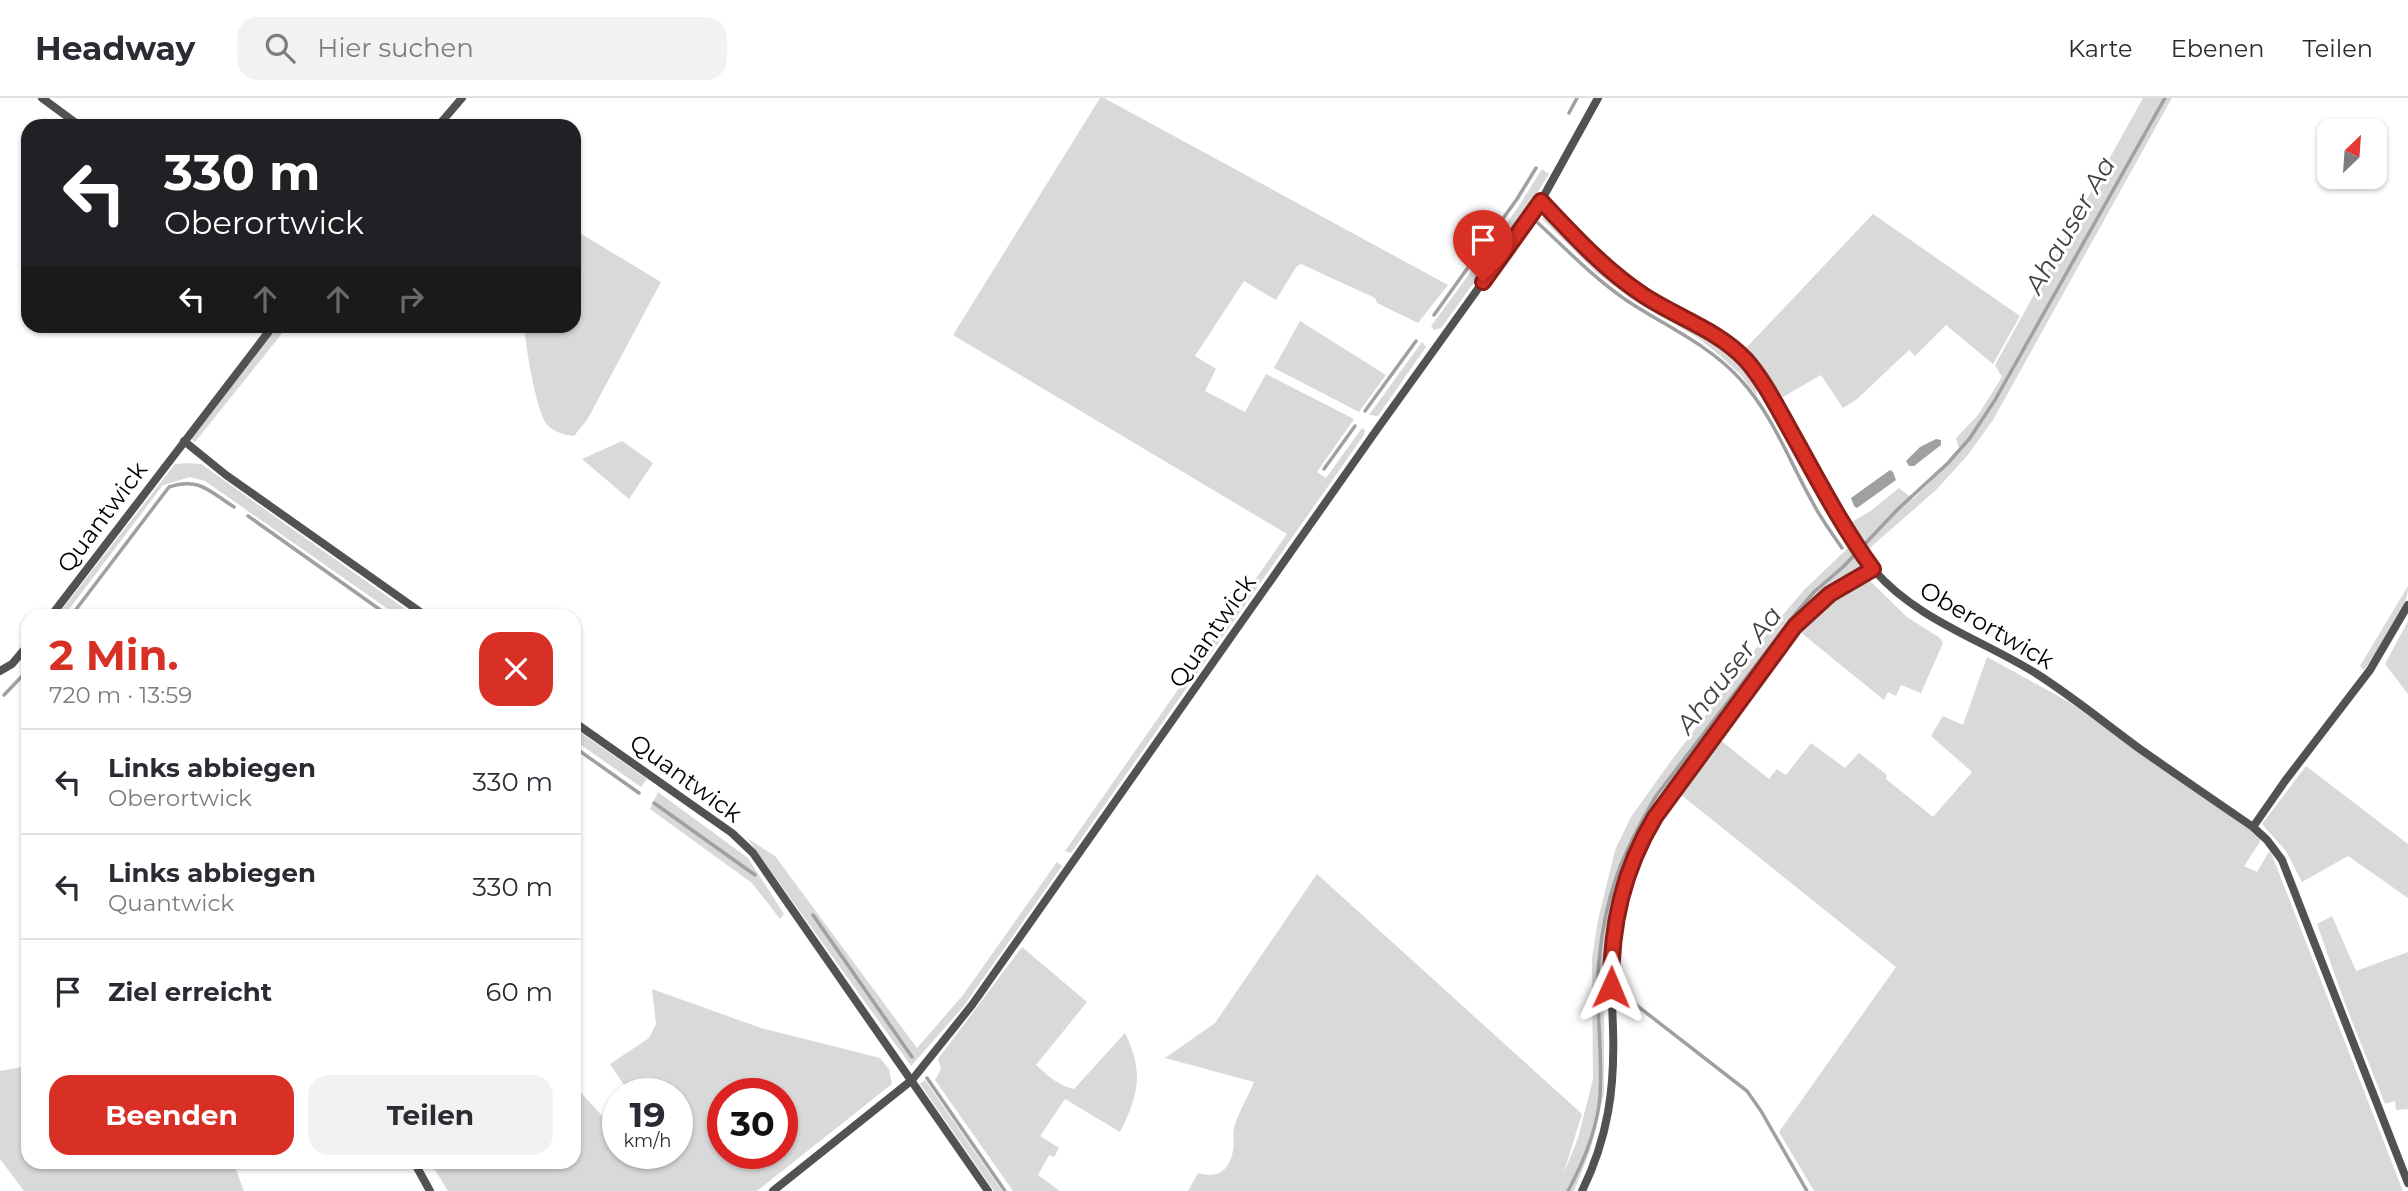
<!DOCTYPE html>
<html lang="de">
<head>
<meta charset="utf-8">
<style>
	:root { --surface:#fff; --page:#f2f2f3; --text:#2b2b33; --muted:#7c7c81; --line:#e1e1e2; --accent:#d93025 }
	body { margin:0; font-family:Montserrat,sans-serif; background:var(--page); color:var(--text); height:100vh; display:flex; flex-direction:column; font-size:26px; white-space:nowrap }
	* { box-sizing:border-box; margin:0 }
	p { font-size:23px; color:var(--muted) }
	.icon { flex:none; width:38px; height:38px; fill:none; stroke:currentColor; stroke-width:2; stroke-linecap:round; stroke-linejoin:round }
	.map { position:relative; flex:1; overflow:hidden }
	.details { position:absolute; left:21px; top:511px; width:560px; height:560px; display:flex; flex-direction:column; background:var(--surface); border-radius:21px; box-shadow:0 2px 5px #0004 }
	.details>* { flex:none }
	.hud { position:absolute; left:21px; top:21px; width:560px; height:214px; border-radius:21px; box-shadow:0 2px 5px #0004; background:#202124; color:#fff; overflow:hidden }
	.needle { width:46px; rotate:25deg }
	.controls { position:absolute; left:2317px; top:21px; display:grid; gap:14px }
	.controls a { display:grid; place-items:center; width:70px; height:70px; border-radius:14px; background:var(--surface); box-shadow:0 2px 5px #0004; font-size:35px }
	.speed { position:absolute; left:602px; top:980px; display:flex; gap:14px; font-size:35px; font-weight:700; text-align:center }
	.speed>* { display:grid; place-content:center; width:91px; height:91px; border-radius:50%; background:var(--surface); box-shadow:0 2px 5px #0004; line-height:1 }
	.speed small { font-size:18px; font-weight:400 }
	.speed .limit { border:10px solid #d22; background:#fff; color:#111 }
	.pin { position:absolute; display:grid; place-items:center; width:60px; height:60px; color:#fff; margin:-72px -30px; border-radius:50% 50% 50% 0; rotate:-45deg; box-shadow:0 0 7px #0007 }
	.pin .icon { rotate:45deg }
	.me { position:absolute; width:77px; margin:-38px; rotate:1deg; stroke-linejoin:round; filter:drop-shadow(0 0 5px #0008) }
	.turn { display:flex; align-items:center; gap:24px; height:147px; padding:0 28px; font-size:32px }
	.turn .icon { width:91px; height:91px; stroke-width:2.5 }
	.turn b { display:block; font-size:49px; line-height:60px }
	.lanes { display:flex; align-items:center; height:66px; padding:0 28px; background:#0003; justify-content:center; gap:35px; direction:ltr }
	.lanes .off { opacity:.35 }
	.round { display:grid; place-items:center; flex:none; width:74px; height:74px; border-radius:21px; background:var(--page) }
	.head { display:flex; align-items:center; justify-content:space-between; height:119px; padding:0 28px }
	h1 { font-size:42px; font-weight:700; line-height:52px; color:var(--accent) }
	.action { display:flex; gap:14px; margin-top:auto; padding:14px 28px }
	.action a { flex:1; height:80px; border-radius:21px; background:var(--accent); color:#fff; font-size:28px; font-weight:700; line-height:80px; text-align:center }
	.action a+a { background:var(--page); color:var(--text) }
	ul { padding:0; list-style:none }
	li { display:flex; align-items:center; gap:21px; height:105px; padding:0 28px; border-top:2px solid var(--line) }
	li div { flex:1 }
	li b { display:block; font-size:26px }
	li em { font-style:normal }
	header { display:flex; align-items:center; gap:42px; box-sizing:border-box; height:98px; padding:0 35px; background:var(--surface); border-bottom:2px solid var(--line) }
	header strong { font-size:33px }
	nav { display:flex; gap:38px; margin-inline-start:auto; font-size:24px }
	.search { width:490px; height:63px; background:var(--page); display:flex; align-items:center; gap:18px; box-sizing:border-box; padding:0 24px; border-radius:21px; color:var(--muted); font-size:26px }
	.map>svg:first-child { display:block }
	.green { fill:#d9d9d9; fill-rule:evenodd }
	.water { fill:#a0a0a0 }
	.lines { fill:none; stroke-linecap:round; stroke-linejoin:round }
	.stream { stroke:#a0a0a0; stroke-width:3.5 }
	.street { stroke:#525252; stroke-width:8 }
	.route-casing { stroke:#8d1f18; stroke-width:18 }
	.route { stroke:#d93025; stroke-width:12 }
	.labels { text-anchor:middle; dominant-baseline:central; stroke-width:6; stroke-linejoin:round; paint-order:stroke }
	.street-label { font-size:24px; fill:#000; stroke:#fff }
	.water-label { font-size:26px; font-style:italic; fill:#414141; stroke:#fff }
</style>
</head>
<body>
<header>
<strong>Headway</strong>
<div class="search"><svg class="icon" aria-label="search" viewBox="0 0 24 24"><circle cx="10" cy="10" r="6"/><path d="M15 15l6 6"/></svg>Hier suchen</div>
<nav><a>Karte</a><a>Ebenen</a><a>Teilen</a></nav>
</header>
<div class="map">
<svg width="2408" height="1093" viewBox="0 0 2408 1093">
	<rect width="100%" height="100%" fill="#fff"/>
	<!-- green -->
	<g class="green">
		<path d="M1100,0h4l344,187 -30,38 -41,-20 -2,-5 -74,-34 -5,3 -20,33 -32,-19 -49,75 21,13 -11,22 40,21 21,-38 88,45 -37,53 9,6 36,-50 3,2 -1,5 -293,418 -6,-2 222,-317 -334,-199z"/>
		<path d="M2143,0h29l-179,322 -26,36 -32,35 -70,61 -16,-28 23,-14 27,-22 14,11 47,-47 -4,-14 22,-23 24,-38 -7,-12z"/>
		<path d="M1542,71l7,5 -25,40 -83,114 -7,2 -3,-4 86,-117z"/>
		<path d="M1873,116l147,102 -27,48 -47,-39 -31,31 -6,-6 -53,50 -13,8 -22,-33 -38,22 -37,-49z"/>
		<path d="M1545,117l55,54 30,22 84,52 25,21 17,22 1,10 -17,-22 -22,-20 -20,-16 -69,-41 -32,-24 -55,-54z"/>
		<path d="M578,134l83,50 -74,138 -13,16c-10,-1 -24,-5 -29,-14 -10,-19 -19,-74 -21,-96h50v-91z"/>
		<path d="M1300,223l86,54 -27,37 -85,-44z"/>
		<path d="M278,228h10l-93,116 -5,-4z"/>
		<path d="M1422,244l4,5 -48,69 -9,-1z"/>
		<path d="M622,343l31,22 -24,36 -47,-40z"/>
		<path d="M187,365l14,1 214,152h-17l-193,-135 -15,-4 -27,8 -99,131h-7l118,-152z"/>
		<path d="M1851,447l14,19 -37,21 -23,22 -145,191 -30,52 -15,41 -11,63v139l-14,58 -16,40h-386l10,-18c21,6 31,-3 35,-22 2,-8 -1,-16 1,-23 4,-15 14,-31 20,-46l-89,-24 50,-35 102,-149 265,240 -19,61 15,-37 15,-59 -1,-121 6,-38 17,-70 16,-33 37,-52 102,-135 34,-40z"/>
		<path d="M1869,482l38,37 33,21 3,5 -22,50 -20,-8 -5,11 -8,-4 -4,8 -85,-69 35,-32z"/>
		<path d="M2408,488c0,27 -28,62 -44,84l-4,-4z"/>
		<path d="M2408,523v73l-23,-30z"/>
		<path d="M1987,559l82,45 191,135v5l-16,24 13,6 13,-22 133,341h-589l-35,-59 117,-165 -216,-173 39,-55 50,40 8,-10 9,6 25,-32 34,25 14,-15 28,22 -1,4 47,38 39,-45 -41,-36 12,-20 20,9z"/>
		<path d="M574,630l73,51 -6,8 -67,-47z"/>
		<path d="M2306,668l102,78v54l-60,-42 -46,26 -16,-31 -24,-27z"/>
		<path d="M658,694l90,66 36,56 -4,5 -28,-36 -102,-74z"/>
		<path d="M747,740l28,18 142,192 46,-53 94,-133 5,4 -99,141 -52,59z"/>
		<path d="M2332,818l24,55 52,-19v157l-12,1 -1,-9 -10,3 -41,-103 -27,-77z"/>
		<path d="M1022,849l65,55 -51,63c11,10 23,21 38,24l51,-56c19,39 14,61 -5,99l-55,-33 -25,37 19,12 -5,9 -5,-2 -11,20 22,16h-47l-78,-111 6,-11 -3,-10z"/>
		<path d="M652,891l109,39 119,30 9,11 3,15 -135,107h-309l-18,-29h144v-77l32,35 12,-8v41h59v-59h-47l-20,-30 39,-26 7,-14zM723,996h59v59h-59z"/>
		<path d="M28,968v96h205l11,29h-220l-24,-32v-88z"/>
		<path d="M925,982l77,111h-8l-74,-107z"/>
	</g>
	<!-- water -->
	<g class="water">
		<path d="M1936,341l5,1v5l-27,21h-5l-3,-5 14,-14z"/>
		<path d="M1890,372l3,2 3,8 -39,28 -3,-2 -3,-8z"/>
	</g>
	<g class="lines">
		<!-- stream -->
		<g class="stream">
			<path d="M1569,15l8,-15"/>
			<path d="M1538,125c29,27 56,55 88,77 39,26 82,44 114,79 33,36 49,82 73,124 8,16 19,30 29,45"/>
			<path d="M1434,217l83,-116 19,-31"/>
			<path d="M1365,313l51,-70"/>
			<path d="M1324,371l31,-43"/>
			<path d="M248,418l141,100"/>
			<path d="M71,518l98,-129c30,-10 40,4 65,20"/>
			<path d="M4,597l24,-25"/>
			<path d="M574,649l65,46"/>
			<path d="M654,705l101,72"/>
			<path d="M813,817l99,142"/>
			<path d="M1622,896l125,97 14,20 46,80"/>
			<path d="M927,980l78,113"/>
			<path d="M1568,1093c15,-28 30,-64 32,-96 3,-45 -5,-89 -1,-134 6,-67 23,-107 57,-165l136,-178 22,-26 29,-25 55,-58 50,-46 22,-25 25,-38 170,-302"/>
		</g>
		<!-- street -->
		<g class="street">
			<path d="M42,0l38,28"/>
			<path d="M438,28l24,-28"/>
			<path d="M1541,103c32,33 63,67 101,93 33,23 73,35 102,65 17,17 29,40 41,61 27,49 53,108 89,150 43,50 109,70 163,104 36,23 69,50 103,75 37,26 75,52 113,78l14,13 15,20 126,323"/>
			<path d="M184,343l42,34 200,141"/>
			<path d="M51,518l222,-290"/>
			<path d="M0,573l12,-7 16,-19"/>
			<path d="M574,624l158,111 21,20 235,338"/>
			<path d="M2253,729l32,-46 85,-111 38,-65"/>
			<path d="M414,1064l16,29"/>
			<path d="M773,1093l139,-111 60,-75 406,-577 163,-227 57,-103"/>
			<path d="M1582,1093c26,-53 33,-103 31,-162 -1,-34 -4,-68 1,-102 6,-39 20,-75 41,-110l140,-191 35,-32 43,-25"/>
		</g>
	</g>
	<g class="lines">
		<defs>
			<path id="route" d="M1483,184l58,-81c32,34 63,68 102,94 33,22 75,35 103,65 20,23 33,51 48,77 25,45 49,91 79,132l-43,25 -35,32 -140,191c-32,53 -44,108 -44,170"/>
		</defs>
		<!-- route casing -->
		<use href="#route" class="route-casing"/>
		<!-- route -->
		<use href="#route" class="route"/>
	</g>
	<g class="labels">
		<!-- street labels -->
		<g class="street-label">
			<text transform="translate(102 419) rotate(-53)">Quantwick</text>
			<text transform="translate(1987 527) rotate(30)">Oberortwick</text>
			<text transform="translate(1212 533) rotate(-55)">Quantwick</text>
			<text transform="translate(686 680) rotate(36)">Quantwick</text>
		</g>
		<!-- water labels -->
		<g class="water-label">
			<text transform="translate(2070 127) rotate(-60)">Ahauser Aa</text>
			<text transform="translate(1729 572) rotate(-52)">Ahauser Aa</text>
		</g>
	</g>
</svg>
<div class="controls">
<a><svg class="needle" viewBox="-14 -14 28 28"><path d="M0-13l5 13h-10z" fill="#e53935"/><path d="M0 13l5-13h-10z" fill="#7c7c81"/></svg></a>
</div>
<div class="speed"><div>19<small>km/h</small></div><div class="limit">30</div></div>
<div class="pin" style="left:1483px;top:184px;background:#d93025"><svg class="icon" aria-label="arrive" viewBox="0 0 24 24"><path d="M6 21V4h12l-3 4 3 4H6"/></svg></div>
<svg class="me" style="left:1611px;top:889px" viewBox="-20 -20 40 40"><path d="M0-17L14 15 0 8-14 15z" fill="#d93025" stroke="#fff" stroke-width="4"/></svg>
<div class="hud">
<div class="turn"><svg class="icon" aria-label="left" viewBox="0 0 24 24"><path d="M17 20v-9H6M10 6l-5 5 5 5"/></svg><div><b>330 m</b>Oberortwick</div></div>
<div class="lanes"><svg class="icon" aria-label="left" viewBox="0 0 24 24"><path d="M17 20v-9H6M10 6l-5 5 5 5"/></svg><svg class="icon off" aria-label="ahead" viewBox="0 0 24 24"><path d="M12 20V5M6 11l6-6 6 6"/></svg><svg class="icon off" aria-label="ahead" viewBox="0 0 24 24"><path d="M12 20V5M6 11l6-6 6 6"/></svg><svg class="icon off" aria-label="right" viewBox="0 0 24 24"><path d="M7 20v-9h11M14 6l5 5-5 5"/></svg></div>
</div>
<section class="details">
<div class="head"><div><h1>2 Min.</h1><p>720 m · 13:59</p></div><a class="round" style="background:#d93025;color:#fff"><svg class="icon" aria-label="close" viewBox="0 0 24 24"><path d="M6 6l12 12M18 6L6 18"/></svg></a></div>
<ul>
<li><svg class="icon" aria-label="left" viewBox="0 0 24 24"><path d="M17 20v-9H6M10 6l-5 5 5 5"/></svg><div><b>Links abbiegen</b><p>Oberortwick</p></div><em>330 m</em></li>
<li><svg class="icon" aria-label="left" viewBox="0 0 24 24"><path d="M17 20v-9H6M10 6l-5 5 5 5"/></svg><div><b>Links abbiegen</b><p>Quantwick</p></div><em>330 m</em></li>
<li><svg class="icon" aria-label="arrive" viewBox="0 0 24 24"><path d="M6 21V4h12l-3 4 3 4H6"/></svg><div><b>Ziel erreicht</b></div><em>60 m</em></li>
</ul>
<div class="action"><a>Beenden</a><a>Teilen</a></div>
</section>
</div>
</body>
</html>
